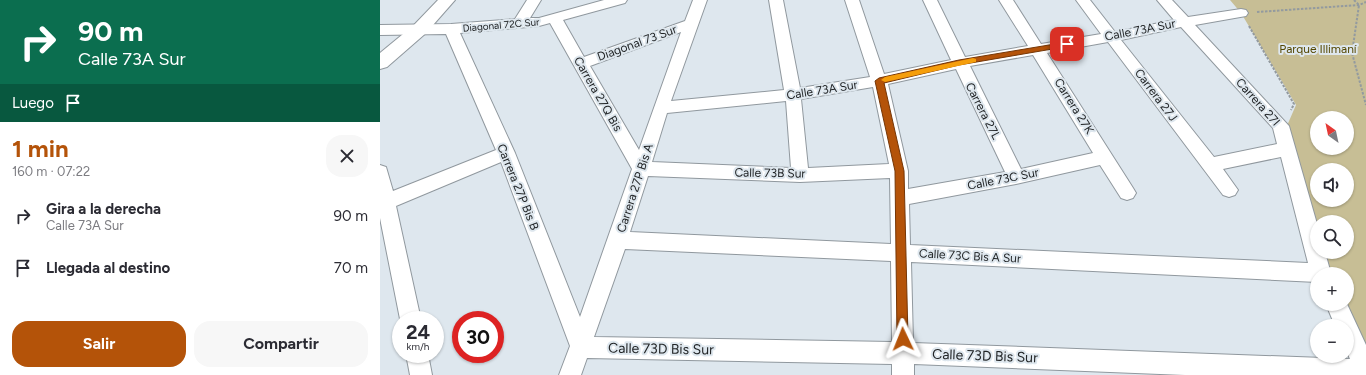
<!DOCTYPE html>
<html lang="es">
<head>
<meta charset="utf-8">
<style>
	:root { --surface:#fff; --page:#f7f7f7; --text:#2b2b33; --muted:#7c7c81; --accent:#b45309 }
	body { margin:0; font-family:Figtree,sans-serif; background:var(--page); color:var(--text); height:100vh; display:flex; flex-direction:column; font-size:15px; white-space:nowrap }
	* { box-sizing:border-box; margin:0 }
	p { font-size:13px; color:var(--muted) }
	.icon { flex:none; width:22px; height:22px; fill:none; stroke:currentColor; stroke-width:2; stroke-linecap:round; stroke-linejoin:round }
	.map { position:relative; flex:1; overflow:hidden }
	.details { display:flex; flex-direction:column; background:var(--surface); width:380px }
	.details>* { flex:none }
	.top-card { background:#0b6e4f; color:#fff; overflow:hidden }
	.needle { width:26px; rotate:327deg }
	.tools { position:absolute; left:930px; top:111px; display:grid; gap:8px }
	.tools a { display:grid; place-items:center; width:44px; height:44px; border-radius:50%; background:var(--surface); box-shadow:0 1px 3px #0004; font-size:20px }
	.speed { position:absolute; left:12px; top:311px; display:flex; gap:8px; font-size:20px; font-weight:700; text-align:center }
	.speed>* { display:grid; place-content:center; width:52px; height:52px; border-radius:50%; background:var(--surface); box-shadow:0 1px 3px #0004; line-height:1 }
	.speed small { font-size:10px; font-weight:400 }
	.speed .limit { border:6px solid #d22; background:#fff; color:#111 }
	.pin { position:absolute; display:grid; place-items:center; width:34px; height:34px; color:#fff; margin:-17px; border-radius:8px; box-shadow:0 2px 6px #0006 }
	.me { position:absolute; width:44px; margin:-22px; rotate:358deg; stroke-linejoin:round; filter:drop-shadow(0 0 3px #0008) }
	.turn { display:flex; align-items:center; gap:14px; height:84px; padding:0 12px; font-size:18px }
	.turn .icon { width:52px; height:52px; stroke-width:2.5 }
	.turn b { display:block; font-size:28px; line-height:34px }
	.then { display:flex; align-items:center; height:38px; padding:0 12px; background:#0003; gap:8px; font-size:15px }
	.round { display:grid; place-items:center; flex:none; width:42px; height:42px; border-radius:16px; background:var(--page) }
	.overview { display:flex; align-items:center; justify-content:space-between; height:68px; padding:0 12px }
	h1 { font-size:24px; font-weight:700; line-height:30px; color:var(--accent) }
	.primary-button { display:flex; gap:8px; margin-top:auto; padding:8px 12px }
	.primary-button a { flex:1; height:46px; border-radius:16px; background:var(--accent); color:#fff; font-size:16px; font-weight:700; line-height:46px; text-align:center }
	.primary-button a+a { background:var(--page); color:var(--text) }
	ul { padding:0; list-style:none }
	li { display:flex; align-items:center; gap:12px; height:52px; padding:0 12px }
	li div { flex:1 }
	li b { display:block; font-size:15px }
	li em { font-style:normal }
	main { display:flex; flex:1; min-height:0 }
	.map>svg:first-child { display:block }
	.green { fill:#c7be95; fill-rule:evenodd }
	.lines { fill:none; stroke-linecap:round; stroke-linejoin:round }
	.minor-casing { stroke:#90989e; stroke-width:2 }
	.tertiary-casing { stroke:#90989e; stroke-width:2 }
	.path { stroke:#939a9f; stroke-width:2; stroke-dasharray:2.5 1.5; stroke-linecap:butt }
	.minor { fill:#fff; fill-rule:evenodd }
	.tertiary { fill:#fff; fill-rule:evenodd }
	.route { fill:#b45309; stroke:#753606 }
	.slow { fill:#f59e0b }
	.labels { text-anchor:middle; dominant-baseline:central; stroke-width:4; stroke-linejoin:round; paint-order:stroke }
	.far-street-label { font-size:10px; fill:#222527; stroke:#dee7ee }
	.street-label { font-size:12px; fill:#222527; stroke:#dee7ee }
	.park-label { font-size:12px; fill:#544702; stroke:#dee7ee }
	.near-street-label { font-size:14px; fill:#222527; stroke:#dee7ee }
</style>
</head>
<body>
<main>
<section class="details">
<div class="top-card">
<div class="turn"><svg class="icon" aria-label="right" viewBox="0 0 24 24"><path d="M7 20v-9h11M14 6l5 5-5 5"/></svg><div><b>90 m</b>Calle 73A Sur</div></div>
<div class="then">Luego<svg class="icon" aria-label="arrive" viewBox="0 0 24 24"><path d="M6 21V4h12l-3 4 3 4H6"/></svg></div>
</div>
<div class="overview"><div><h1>1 min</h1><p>160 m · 07:22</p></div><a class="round"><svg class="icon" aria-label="close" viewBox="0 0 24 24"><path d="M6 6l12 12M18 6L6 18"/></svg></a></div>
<ul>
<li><svg class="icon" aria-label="right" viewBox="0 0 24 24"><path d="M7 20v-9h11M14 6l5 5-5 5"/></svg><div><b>Gira a la derecha</b><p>Calle 73A Sur</p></div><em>90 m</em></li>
<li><svg class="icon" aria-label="arrive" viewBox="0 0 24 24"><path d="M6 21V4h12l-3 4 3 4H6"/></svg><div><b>Llegada al destino</b></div><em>70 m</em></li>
</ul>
<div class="primary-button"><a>Salir</a><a>Compartir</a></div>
</section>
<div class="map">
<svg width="986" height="375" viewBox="0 0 986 375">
	<rect width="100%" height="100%" fill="#dee7ee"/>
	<!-- green -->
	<path class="green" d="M850,0h136v354l-19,-50v-30h-18l-8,-22h26v-30h-30v15l-31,-109 10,-23 -55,-92zM937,118h30v30h-30zM937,170h30v30h-30z"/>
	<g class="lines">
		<defs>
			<g id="minor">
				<path d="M147,0h14l-11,18h9l65,-18h23l-2,3 -62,17 21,37 101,-36 8,-21h14l-36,101 113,-11 -15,-90h14l17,88 70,-11 -25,-77h14l25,74 67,-14 -28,-60h14l28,57 63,-11 -29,-46h14l28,44 60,-10 -25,-34h14l25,32 59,-12 -17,-20h15l16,17 53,-8 5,1 2,3 -2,3 -51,9 94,101 28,98v28h8l6,22h-14v8l-406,-20 2,81 437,16 -3,-7v-26h-12l-9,-22h21l19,41v30h-181l-271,-11v11h-22v-11l-305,-6 -6,17h-22l11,-29 -69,-184 -105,44 25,114h-20v4l-21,-106v-53l6,2 7,24 103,-41 -50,-116 -66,1v-10l71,-1 64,-5zM170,23l82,146 -52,148 -65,-164 -55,-120 79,-7zM801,27l92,101 4,16 -63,13 -93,-117zM301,32l-42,118 -49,-84zM728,42l115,153 6,2 6,-2 3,-5 -15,-21 58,-12 27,106 -398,-18 -1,-41 107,-20 84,-19 21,33 6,2 6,-2 3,-5 -3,-5 -86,-135zM653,55l60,98 -72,16 -51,-103zM576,69l49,103 -97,17v-18l-20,-87zM493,87l16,77 -81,4 -7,-69zM406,101l5,67 -139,-6 15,-49zM268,176l152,6 90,-4 1,66 -261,-12zM245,249l266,12 1,81 -298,-5z"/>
				<path d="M26,354h22l4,21h-22z"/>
			</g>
			<path id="tertiary" d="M58,0h17l-29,33 -39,34 -7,2v-16l34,-28z"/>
		</defs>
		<!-- minor casing -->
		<use href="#minor" class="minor-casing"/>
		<!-- tertiary casing -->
		<use href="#tertiary" class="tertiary-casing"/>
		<!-- path -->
		<g class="path">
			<path d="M974,0l5,5 -7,48 14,52"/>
			<path d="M877,12l102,-7 7,-3"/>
			<path d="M869,26l45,78 -3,6"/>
		</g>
		<!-- minor -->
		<use href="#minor" class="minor"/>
		<!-- tertiary -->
		<use href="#tertiary" class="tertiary"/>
	</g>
	<!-- route -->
	<path class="route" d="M687,42l4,2 -1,2 -111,19 -75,18 20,88 4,168 -2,3 -3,2 -4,-2 -2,-3 -2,-168 -20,-90 4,-3 80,-18z"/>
	<!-- slow -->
	<path class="slow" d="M593,58l3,1v3l-91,20 -4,-2 4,-3z"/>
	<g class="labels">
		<!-- far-street labels -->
		<g class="far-street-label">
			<text transform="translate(121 25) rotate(-5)">Diagonal 72C Sur</text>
		</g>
		<!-- street labels -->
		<g class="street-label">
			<text transform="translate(760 30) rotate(-11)">Calle 73A Sur</text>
			<text transform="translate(257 43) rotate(-20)">Diagonal 73 Sur</text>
			<text transform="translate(442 90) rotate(-9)">Calle 73A Sur</text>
			<text transform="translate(218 94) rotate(60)">Carrera 27Q Bis</text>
			<text transform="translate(776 95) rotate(53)">Carrera 27J</text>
			<text transform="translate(878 102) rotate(48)">Carrera 27I</text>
			<text transform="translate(694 106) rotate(58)">Carrera 27K</text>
			<text transform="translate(603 111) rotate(63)">Carrera 27L</text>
			<text transform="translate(390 173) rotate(1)">Calle 73B Sur</text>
			<text transform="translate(623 179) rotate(-11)">Calle 73C Sur</text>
			<text transform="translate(138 187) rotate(68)">Carrera 27P Bis B</text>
			<text transform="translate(255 188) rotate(-72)">Carrera 27P Bis A</text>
			<text transform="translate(590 256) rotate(3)">Calle 73C Bis A Sur</text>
		</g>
		<!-- park labels -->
		<g class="park-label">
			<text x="938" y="49">Parque Illimaní</text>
		</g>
		<!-- near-street labels -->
		<g class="near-street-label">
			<text transform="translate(281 349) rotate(1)">Calle 73D Bis Sur</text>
			<text transform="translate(605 356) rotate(2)">Calle 73D Bis Sur</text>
		</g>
	</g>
</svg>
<div class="tools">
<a><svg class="needle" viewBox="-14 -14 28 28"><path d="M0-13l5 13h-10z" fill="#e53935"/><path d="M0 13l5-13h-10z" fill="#7c7c81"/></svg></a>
<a><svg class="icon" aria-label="sound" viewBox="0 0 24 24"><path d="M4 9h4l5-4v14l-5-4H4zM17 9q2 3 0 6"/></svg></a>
<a><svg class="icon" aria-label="search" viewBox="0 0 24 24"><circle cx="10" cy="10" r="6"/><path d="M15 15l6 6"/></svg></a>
<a>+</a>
<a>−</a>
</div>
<div class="speed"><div>24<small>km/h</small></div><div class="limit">30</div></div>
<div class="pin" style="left:687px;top:44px;background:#d93025"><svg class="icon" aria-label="arrive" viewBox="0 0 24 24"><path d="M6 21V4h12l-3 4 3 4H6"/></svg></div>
<svg class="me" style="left:523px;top:339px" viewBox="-20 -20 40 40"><path d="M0-17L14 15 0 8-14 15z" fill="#b45309" stroke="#fff" stroke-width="4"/></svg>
</div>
</main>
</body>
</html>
